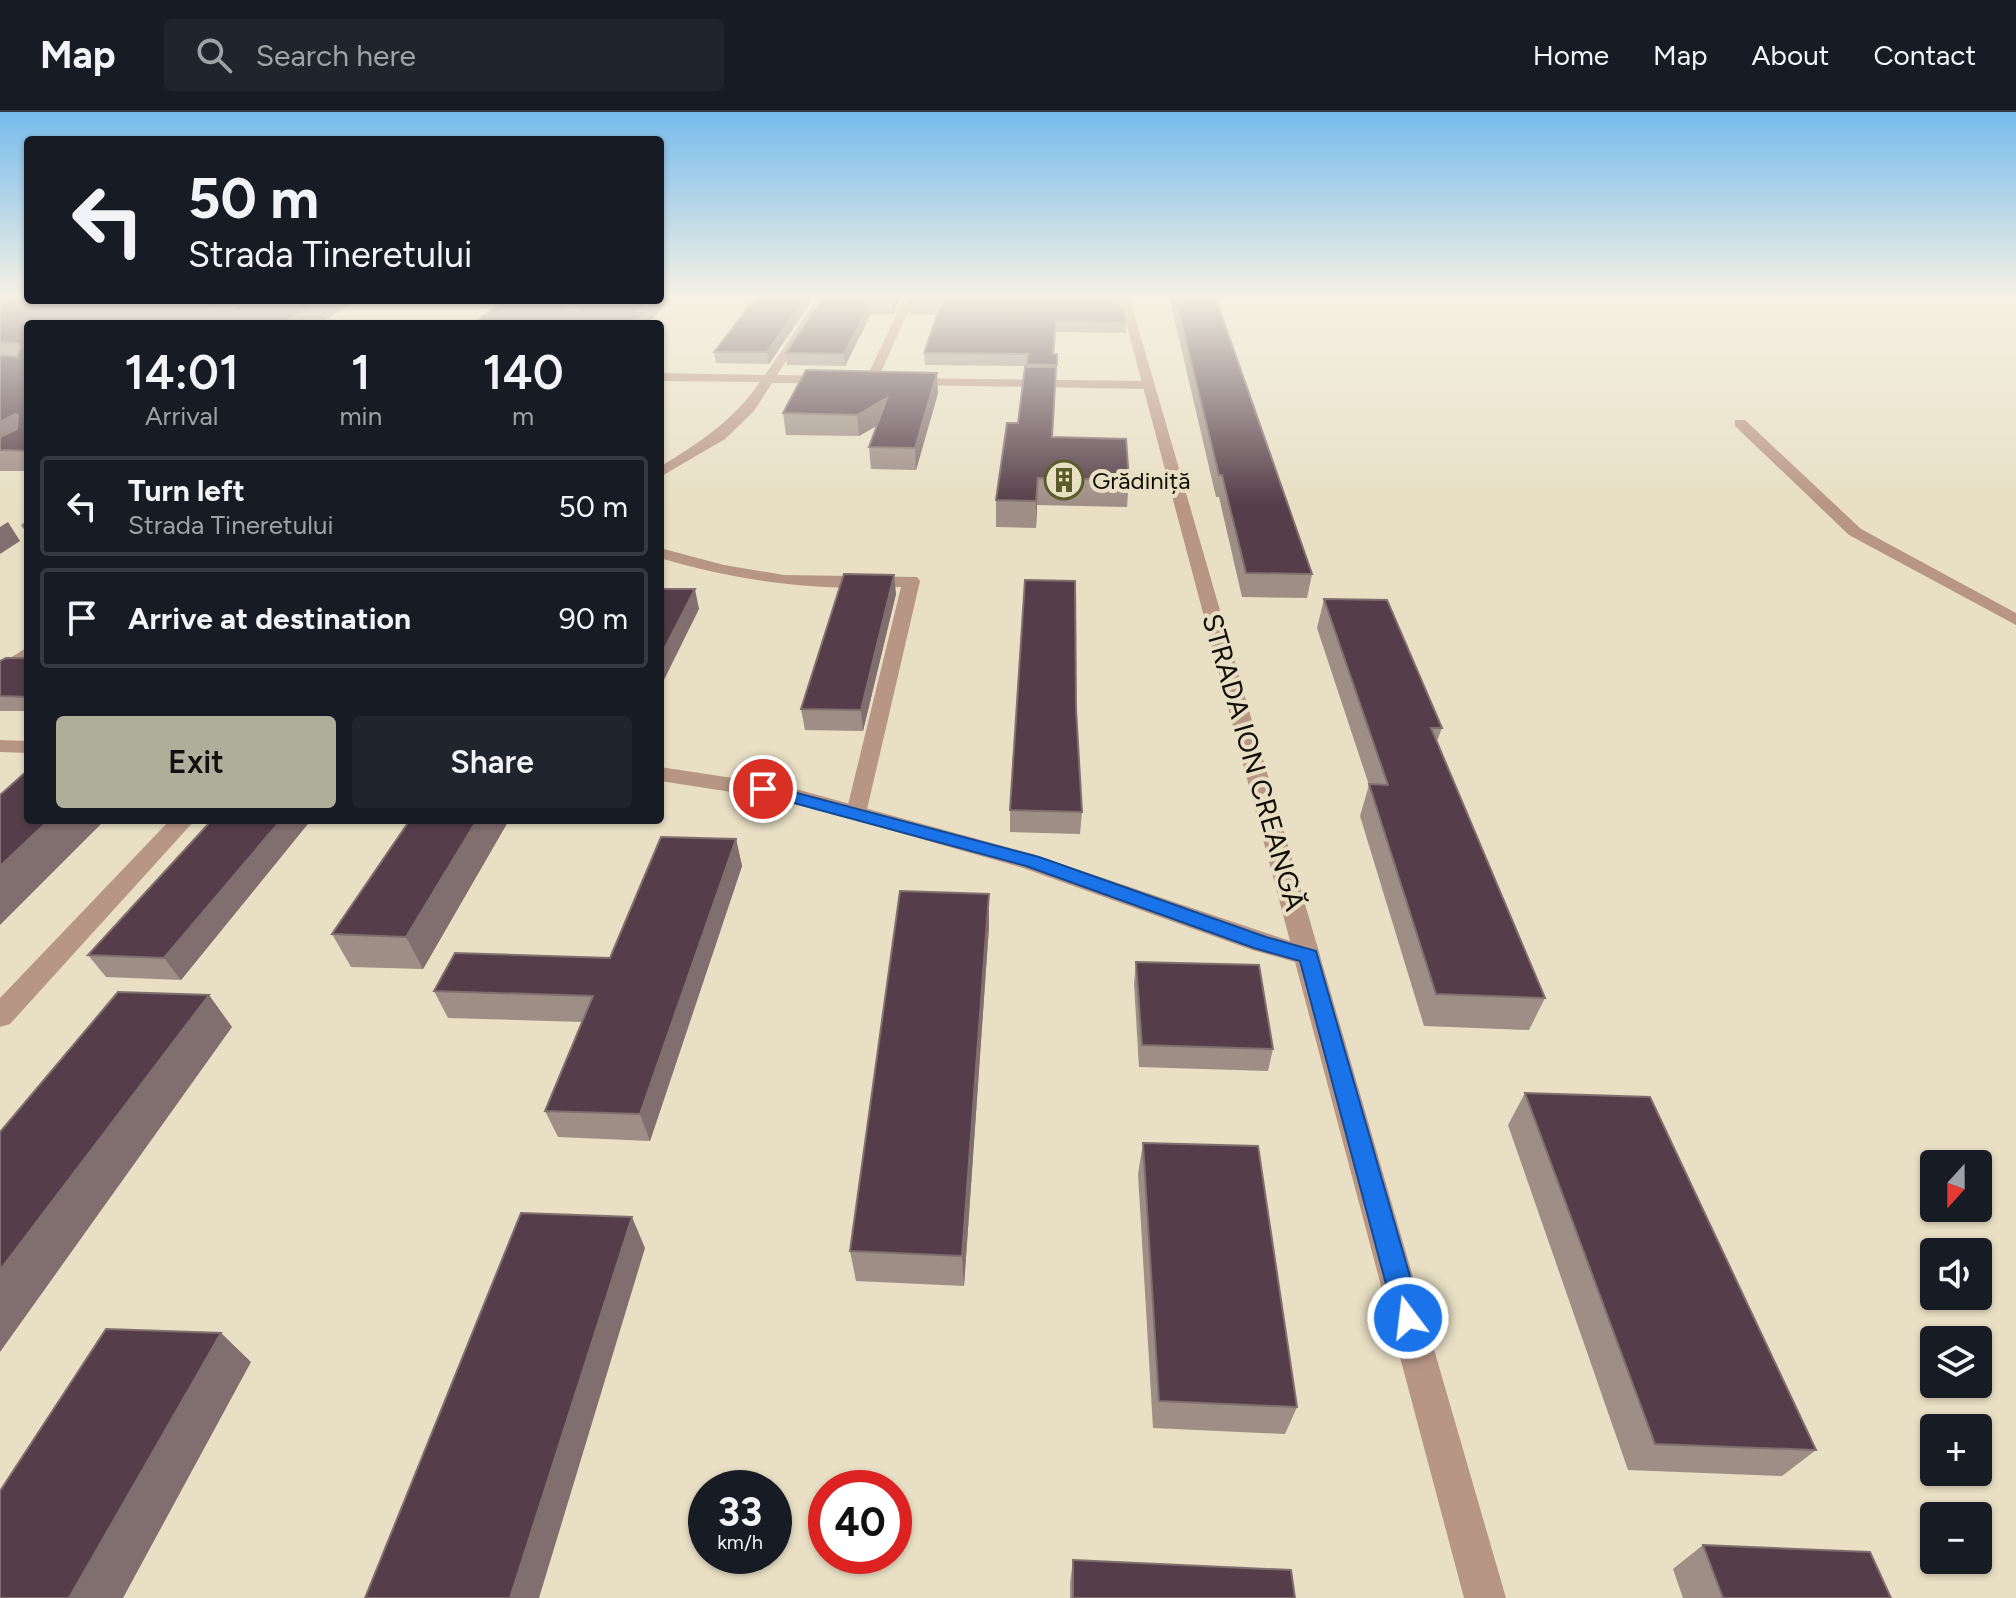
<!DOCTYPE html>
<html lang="en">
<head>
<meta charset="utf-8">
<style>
	:root { --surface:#171b24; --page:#20242c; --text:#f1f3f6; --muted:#9ea1a6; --line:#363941; --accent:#adaf9a }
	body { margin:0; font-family:Figtree,sans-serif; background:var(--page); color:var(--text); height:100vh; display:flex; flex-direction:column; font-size:30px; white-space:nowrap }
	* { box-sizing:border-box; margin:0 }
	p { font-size:26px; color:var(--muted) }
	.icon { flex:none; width:44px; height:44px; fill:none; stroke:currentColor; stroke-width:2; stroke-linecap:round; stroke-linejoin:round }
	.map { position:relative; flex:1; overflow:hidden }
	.side { position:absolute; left:24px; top:208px; width:640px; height:504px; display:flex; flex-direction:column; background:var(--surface); border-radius:8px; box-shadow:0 2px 6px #0004 }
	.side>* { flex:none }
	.hud { position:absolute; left:24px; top:24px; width:640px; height:168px; border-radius:8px; box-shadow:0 2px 6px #0004; background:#171b24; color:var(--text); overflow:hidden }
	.needle { width:52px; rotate:201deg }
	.buttons { position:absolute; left:1920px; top:1038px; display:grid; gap:16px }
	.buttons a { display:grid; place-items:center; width:72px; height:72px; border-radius:8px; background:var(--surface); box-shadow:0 2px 6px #0004; font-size:40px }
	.speed { position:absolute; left:688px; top:1358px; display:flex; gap:16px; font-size:40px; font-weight:700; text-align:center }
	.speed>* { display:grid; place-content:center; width:104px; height:104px; border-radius:50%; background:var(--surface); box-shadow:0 2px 6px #0004; line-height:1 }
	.speed small { font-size:20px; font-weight:400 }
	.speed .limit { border:12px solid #d22; background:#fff; color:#111 }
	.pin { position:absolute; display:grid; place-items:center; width:68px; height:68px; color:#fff; margin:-34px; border:4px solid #fff; border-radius:50%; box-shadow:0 2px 8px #0007 }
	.me { position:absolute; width:88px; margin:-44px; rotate:345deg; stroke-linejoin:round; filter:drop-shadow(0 0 6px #0008) }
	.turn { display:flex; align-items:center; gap:28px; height:168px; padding:0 32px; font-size:36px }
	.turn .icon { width:104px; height:104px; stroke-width:2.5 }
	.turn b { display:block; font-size:56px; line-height:68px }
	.eta { display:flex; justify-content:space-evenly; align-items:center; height:136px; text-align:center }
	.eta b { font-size:48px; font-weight:600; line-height:56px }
	.cta { display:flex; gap:16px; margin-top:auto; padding:16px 32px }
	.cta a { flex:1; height:92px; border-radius:8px; background:var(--accent); color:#111; font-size:32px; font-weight:600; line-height:92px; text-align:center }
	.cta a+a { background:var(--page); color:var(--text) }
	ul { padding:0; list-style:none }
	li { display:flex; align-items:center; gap:24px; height:100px; margin:0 16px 12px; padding:0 16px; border:4px solid var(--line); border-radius:8px }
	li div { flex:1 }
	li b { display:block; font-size:30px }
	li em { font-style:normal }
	header { display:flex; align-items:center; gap:48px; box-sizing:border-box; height:112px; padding:0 40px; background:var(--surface); border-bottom:2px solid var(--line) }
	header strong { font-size:38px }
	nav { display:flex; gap:44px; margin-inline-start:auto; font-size:28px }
	.search { width:560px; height:72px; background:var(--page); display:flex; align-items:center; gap:20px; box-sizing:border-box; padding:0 28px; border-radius:8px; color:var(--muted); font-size:30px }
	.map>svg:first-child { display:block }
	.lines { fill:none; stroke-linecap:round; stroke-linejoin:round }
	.minor { fill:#b89685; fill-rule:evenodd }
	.tertiary { fill:#b89685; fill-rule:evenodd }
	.wall { fill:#9e8e86 }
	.shaded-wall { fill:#816e6e }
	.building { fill:#553e49; stroke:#816e6e; stroke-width:2 }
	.route { fill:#1a73e8; stroke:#114b97; stroke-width:2 }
	.labels { text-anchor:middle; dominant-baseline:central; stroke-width:8; stroke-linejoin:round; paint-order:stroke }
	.far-poi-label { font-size:24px; fill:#120e06; stroke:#e8dfc4; text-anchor:start }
	.street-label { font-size:28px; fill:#120e06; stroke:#e8dfc4 }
</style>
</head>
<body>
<header>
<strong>Map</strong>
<div class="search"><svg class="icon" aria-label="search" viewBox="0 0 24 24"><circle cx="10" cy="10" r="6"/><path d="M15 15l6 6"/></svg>Search here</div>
<nav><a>Home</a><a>Map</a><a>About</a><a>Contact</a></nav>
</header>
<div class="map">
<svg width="2016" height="1486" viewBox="0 0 2016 1486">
	<rect width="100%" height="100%" fill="#e8dfc4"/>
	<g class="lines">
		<!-- minor -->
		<g class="minor">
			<path d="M819,184h10l-52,79 57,1 4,1v6h-66l-18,28 -29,28 -65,38v-10c40,-25 73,-46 100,-85l-100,-1v-8l105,2z"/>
			<path d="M905,184h10l-38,85 -10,3 -2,-3z"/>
			<path d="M903,266l246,3 6,4 -6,4 -242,-4 -6,-4z"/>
			<path d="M1735,308h10l116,109 155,84v12l-167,-90 -114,-109z"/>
			<path d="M660,436l64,17 60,10 133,2 3,4 -55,237h-16l-3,-5 55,-226c-83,4 -161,-5 -241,-29z"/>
			<path d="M28,535v15l-28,17v-15z"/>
			<path d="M170,708h25l-185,204 -10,3v-29z"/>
		</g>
		<!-- tertiary -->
		<g class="tertiary">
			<path d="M1119,184h10l377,1302h-42l-169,-636 -43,-12 -229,-82 -239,-68 -124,-19v-14l125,19 247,68 258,87z"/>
			<path d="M0,628l28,1v12l-28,-1z"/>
		</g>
	</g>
	<!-- wall -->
	<g class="wall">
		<path d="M0,184l358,4 -40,24h-290v147h-28z"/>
		<path d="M815,184l-46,68 -53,-1 -2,-11z"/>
		<path d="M824,184h78l-9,18h-22l-26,52 -58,-1 -1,-12z"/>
		<path d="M913,184l213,26v11l-70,-1 -2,22h3v12l-5,71 77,43 -2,27 -90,-2 -1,23 -40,-1v-27l22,-77 9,-57 -102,-1 -1,-12 13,-38 -27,-1 -1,-10z"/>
		<path d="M1169,184h46l97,278 -5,24 -65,-1 -23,-100h-3z"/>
		<path d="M467,188h193l-11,22 -151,-17 -30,-1z"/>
		<path d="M938,281l-22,77 -45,-1 -2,-22 8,-21 -18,10 -73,-1 -3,-22z"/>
		<path d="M28,408v15l-7,-10z"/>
		<path d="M896,482l-33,137 -58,-1 -4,-21z"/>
		<path d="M1324,487l118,129 -5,13 108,257 -16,32 -105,-4 -64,-210 9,-31 -52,-157z"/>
		<path d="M28,546v53h-28v-50z"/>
		<path d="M1076,597l6,103 -2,22 -70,-2v-22z"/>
		<path d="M212,708h99l-130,160 -75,-3 -18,-22z"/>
		<path d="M410,708h99l-86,149 -72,-2 -19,-33z"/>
		<path d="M736,727l6,27 -92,275 -92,-4 -13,-26 37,-89 -134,-4 -14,-27 176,-33z"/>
		<path d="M989,814l-25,360 -108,-5 -6,-30z"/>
		<path d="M1136,850l137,87 -5,22 -129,-4 -5,-83z"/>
		<path d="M1525,981l291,357 -34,26 -154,-6 -120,-345z"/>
		<path d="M1143,1031l154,264 -12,27 -132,-6 -15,-254z"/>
		<path d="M1703,1433l188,53h-208l-10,-29z"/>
		<path d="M1073,1448l222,38h-225v-15z"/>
	</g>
	<!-- shaded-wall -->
	<g class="shaded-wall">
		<path d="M660,184h14l-25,26 1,2h-15l4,-13 12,-11h9z"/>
		<path d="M807,184h8l-46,68 -2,-12z"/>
		<path d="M896,184h6l-9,18 -1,-11z"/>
		<path d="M224,188h34l-34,21 -8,-12 1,-5z"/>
		<path d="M323,188h35l-40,24h-37z"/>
		<path d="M571,188h23l-27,24 -4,-17z"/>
		<path d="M870,191l1,11 -26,52 -1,-12z"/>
		<path d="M937,261l1,20 -22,77 -1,-22z"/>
		<path d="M887,286l1,21 -29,17 -2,-21z"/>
		<path d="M15,302l12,20 -27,14v-26z"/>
		<path d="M1038,366l-1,27 -1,23v-27z"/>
		<path d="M8,410l12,19 -20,13v-27z"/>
		<path d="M894,463l2,19 -33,137 -2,-21z"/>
		<path d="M695,477l4,20 -39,79v-31z"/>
		<path d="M49,708h56l-105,105v-59z"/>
		<path d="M281,708h30l-130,160 -17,-22z"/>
		<path d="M477,708h32l-86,149 -17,-32z"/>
		<path d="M736,727l6,27 -92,275 -10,-27z"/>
		<path d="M989,782v32l-25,360 -2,-30z"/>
		<path d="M209,883l23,32 -232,325v-82z"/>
		<path d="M632,1105l13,31 -106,350h-29z"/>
		<path d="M221,1221l30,29 -128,236h-54z"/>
	</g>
	<!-- building -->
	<g class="building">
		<path d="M0,184h28v4h196l-7,4 -1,5h18l15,-9h74l-42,24h-253v127l-28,-1v-13l17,-8 1,-14 -3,-1 -15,8v-67l17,2 4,-11 -3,-3 -18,-1z"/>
		<path d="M757,184h50l-40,56h-53z"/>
		<path d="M824,184h72l-4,7h-22l-26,51 -58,-1z"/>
		<path d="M913,184h206l7,26 -70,-1 -3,33h4v11l-30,-1 1,-10 -104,-1 17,-49h-32z"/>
		<path d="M1175,184h40l97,278 -66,-1 -24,-98h-3z"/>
		<path d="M504,188h67l-8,7 3,3h13l11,-10h61l-12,11h8l-12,13h-163z"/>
		<path d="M1025,255h31l-4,70 74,2 3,41 -91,-2 -2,23 -40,-1 11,-77h11z"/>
		<path d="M806,258l131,3 -22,75 -46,-1 18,-49 -30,17 -74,-2z"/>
		<path d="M844,462l50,1 -33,135 -60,-1z"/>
		<path d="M1025,468l50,1 1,128 6,103 -72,-2z"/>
		<path d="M660,477h35l-35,68z"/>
		<path d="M1324,487l63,1 55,128h-11l114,270 -109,-4 -67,-210 19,1z"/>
		<path d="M6,546h22v39l-28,-1v-35z"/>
		<path d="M28,658v50h21l-49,46v-71z"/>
		<path d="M212,708h69l-117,138 -76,-3z"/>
		<path d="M410,708h67l-71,117 -74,-3z"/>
		<path d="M661,725l75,2 -96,275 -95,-3 48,-115 -159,-5 21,-38 155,5z"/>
		<path d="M900,779l89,3 -27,362 -112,-5z"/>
		<path d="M1136,850l123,3 14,84 -131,-4z"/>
		<path d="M118,880l91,3 -209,275v-138z"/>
		<path d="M1525,981l125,4 166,353 -161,-6z"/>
		<path d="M1143,1031l115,3 39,261 -138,-6z"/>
		<path d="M521,1101l111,4 -122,381h-145z"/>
		<path d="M106,1217l115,4 -152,265h-69v-107z"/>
		<path d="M1703,1433l167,7 21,46h-168z"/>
		<path d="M1073,1448l218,10 4,28h-222z"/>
	</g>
	<!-- sky -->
	<linearGradient id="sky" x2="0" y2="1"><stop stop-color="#76bbec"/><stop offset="0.47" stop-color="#f5f1e4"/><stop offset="1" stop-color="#f5f1e4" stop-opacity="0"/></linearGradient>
	<rect width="2016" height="392" fill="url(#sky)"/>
	<!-- route -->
	<path class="route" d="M763,672l276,73 227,80 50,14 106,367 -4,9 -10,4 -9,-4 -4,-9 -95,-357 -46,-13 -228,-82 -269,-73 -2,-4 2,-4z"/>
	<!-- icons -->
	<defs>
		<symbol id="building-ring" viewBox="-11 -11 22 22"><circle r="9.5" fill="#e8dfc4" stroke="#5a5c29" stroke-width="1.5"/><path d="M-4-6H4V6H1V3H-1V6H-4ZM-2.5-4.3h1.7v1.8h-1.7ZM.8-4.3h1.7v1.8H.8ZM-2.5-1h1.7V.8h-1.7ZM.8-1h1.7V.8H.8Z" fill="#5a5c29"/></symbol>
	</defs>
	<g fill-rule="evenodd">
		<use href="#building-ring" x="1042" y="346" width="44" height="44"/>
	</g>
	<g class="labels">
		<!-- far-poi labels -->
		<g class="far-poi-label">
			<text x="1092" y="368">Grădiniță</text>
		</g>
		<!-- street labels -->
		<g class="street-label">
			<text transform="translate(1254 650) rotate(74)">STRADA ION CREANGĂ</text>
		</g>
	</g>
</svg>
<div class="buttons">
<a><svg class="needle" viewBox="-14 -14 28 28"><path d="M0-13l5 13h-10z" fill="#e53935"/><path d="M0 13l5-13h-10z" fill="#9ea1a6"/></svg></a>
<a><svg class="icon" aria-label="sound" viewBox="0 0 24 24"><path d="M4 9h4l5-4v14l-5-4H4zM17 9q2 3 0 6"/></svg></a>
<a><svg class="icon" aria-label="layers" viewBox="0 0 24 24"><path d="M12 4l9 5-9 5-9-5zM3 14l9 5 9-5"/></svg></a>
<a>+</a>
<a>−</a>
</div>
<div class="speed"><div>33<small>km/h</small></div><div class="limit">40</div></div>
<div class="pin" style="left:763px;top:677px;background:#d93025"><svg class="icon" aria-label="arrive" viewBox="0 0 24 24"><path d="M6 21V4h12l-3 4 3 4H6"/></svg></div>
<svg class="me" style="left:1408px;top:1206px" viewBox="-20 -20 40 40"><circle r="17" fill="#1a73e8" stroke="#fff" stroke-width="3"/><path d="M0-11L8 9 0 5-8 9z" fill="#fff"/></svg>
<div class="hud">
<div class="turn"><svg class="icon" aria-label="left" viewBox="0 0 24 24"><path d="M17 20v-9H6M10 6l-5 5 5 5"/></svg><div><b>50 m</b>Strada Tineretului</div></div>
</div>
<section class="side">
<div class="eta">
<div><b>14:01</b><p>Arrival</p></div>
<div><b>1</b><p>min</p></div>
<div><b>140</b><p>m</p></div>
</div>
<ul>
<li><svg class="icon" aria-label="left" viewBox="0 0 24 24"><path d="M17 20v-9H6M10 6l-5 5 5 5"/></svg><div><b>Turn left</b><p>Strada Tineretului</p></div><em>50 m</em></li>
<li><svg class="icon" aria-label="arrive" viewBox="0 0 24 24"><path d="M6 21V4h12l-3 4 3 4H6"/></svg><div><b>Arrive at destination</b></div><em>90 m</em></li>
</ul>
<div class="cta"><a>Exit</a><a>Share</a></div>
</section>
</div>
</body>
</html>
